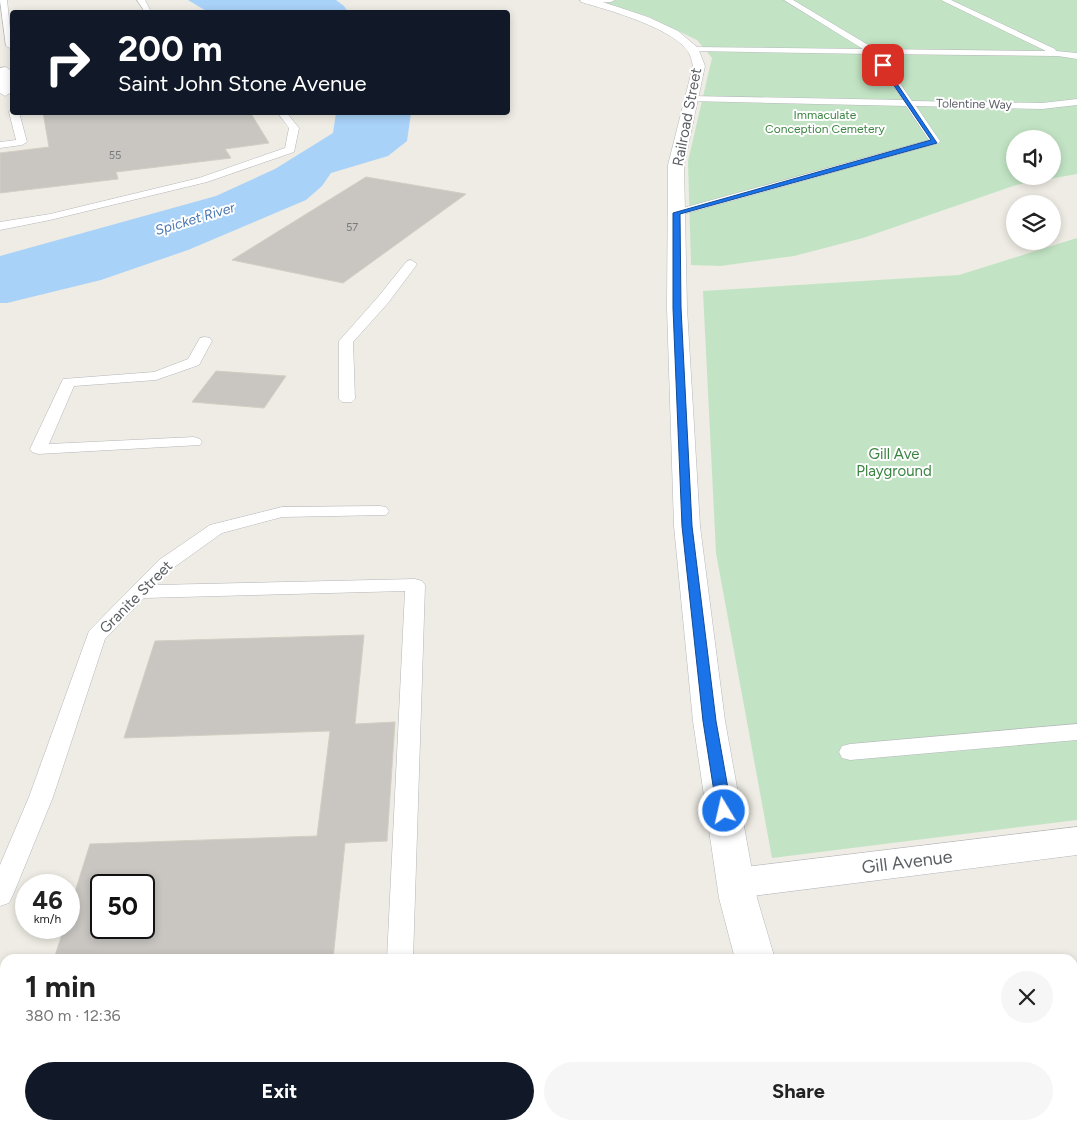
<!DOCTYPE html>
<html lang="en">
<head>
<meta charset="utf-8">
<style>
	:root { --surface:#fff; --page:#f6f6f6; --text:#222; --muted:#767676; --accent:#111827 }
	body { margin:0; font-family:Figtree,sans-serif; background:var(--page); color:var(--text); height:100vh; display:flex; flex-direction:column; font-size:19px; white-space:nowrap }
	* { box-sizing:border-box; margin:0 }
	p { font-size:16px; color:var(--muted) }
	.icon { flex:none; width:28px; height:28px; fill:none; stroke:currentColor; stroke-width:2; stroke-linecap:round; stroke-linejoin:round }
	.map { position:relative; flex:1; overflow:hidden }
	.side { position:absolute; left:0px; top:954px; width:1078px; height:176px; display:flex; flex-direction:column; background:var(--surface); border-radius:15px 15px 0 0; box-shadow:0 2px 8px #0003 }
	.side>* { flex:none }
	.top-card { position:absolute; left:10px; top:10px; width:500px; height:105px; border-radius:5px; box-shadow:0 2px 8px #0003; background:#111827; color:#fff; overflow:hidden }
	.buttons { position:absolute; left:1006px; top:130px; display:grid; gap:10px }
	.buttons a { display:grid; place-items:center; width:55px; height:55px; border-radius:50%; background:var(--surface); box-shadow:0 2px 8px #0003; font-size:25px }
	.speed { position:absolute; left:15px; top:874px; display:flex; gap:10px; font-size:25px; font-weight:700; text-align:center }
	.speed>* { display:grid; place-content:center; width:65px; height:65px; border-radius:50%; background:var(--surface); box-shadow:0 2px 8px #0003; line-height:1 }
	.speed small { font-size:12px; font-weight:400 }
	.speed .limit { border:2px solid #111; border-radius:8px; background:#fff; color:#111 }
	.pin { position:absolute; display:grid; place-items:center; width:42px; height:42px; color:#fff; margin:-21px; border-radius:10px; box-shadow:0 2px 8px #0006 }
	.me { position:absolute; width:55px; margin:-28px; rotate:351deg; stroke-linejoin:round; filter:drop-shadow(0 0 4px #0008) }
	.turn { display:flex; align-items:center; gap:18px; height:105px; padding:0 25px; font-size:22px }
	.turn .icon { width:65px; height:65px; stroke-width:2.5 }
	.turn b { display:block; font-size:35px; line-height:42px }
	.round { display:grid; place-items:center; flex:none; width:52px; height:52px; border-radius:26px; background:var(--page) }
	.head { display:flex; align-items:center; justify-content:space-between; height:85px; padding:0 25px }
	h1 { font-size:30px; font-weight:700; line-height:38px }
	.action { display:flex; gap:10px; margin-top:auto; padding:10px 25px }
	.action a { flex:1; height:58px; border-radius:30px; background:var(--accent); color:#fff; font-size:20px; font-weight:700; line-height:58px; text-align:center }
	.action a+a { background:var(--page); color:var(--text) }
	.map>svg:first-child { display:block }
	.green { fill:#c2e4c4; fill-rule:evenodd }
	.water { fill:#a9d2f9 }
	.building { fill:#c9c6c2; stroke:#d2cec3; fill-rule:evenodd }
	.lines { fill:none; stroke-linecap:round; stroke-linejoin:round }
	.lane-casing { stroke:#b5b6ba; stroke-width:1 }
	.street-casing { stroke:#b5b6ba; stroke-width:1 }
	.secondary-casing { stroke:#b6b8bd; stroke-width:1 }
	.lane { fill:#fff; fill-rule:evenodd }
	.street { fill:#fff; fill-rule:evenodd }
	.secondary { fill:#fff; fill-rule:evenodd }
	.route { fill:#1a73e8; stroke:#114b97 }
	.labels { text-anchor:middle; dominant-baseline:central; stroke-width:4; stroke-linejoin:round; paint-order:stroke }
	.far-number-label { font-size:11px; fill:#77797c }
	.far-street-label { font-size:12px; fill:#5c5f64; stroke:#fff }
	.far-park-label { font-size:12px; fill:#3b8442; stroke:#fff }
	.far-water-label { font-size:14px; font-style:italic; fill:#4a78b2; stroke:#fff }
	.street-label { font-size:15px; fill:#5c5f64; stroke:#fff }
	.park-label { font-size:15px; fill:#3b8442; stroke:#fff }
	.near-street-label { font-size:18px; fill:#5c5f64; stroke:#fff }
</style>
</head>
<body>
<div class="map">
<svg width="1077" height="1129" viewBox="0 0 1077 1129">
	<rect width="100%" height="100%" fill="#eeece4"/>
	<!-- green -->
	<g class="green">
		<path d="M595,0h482v174l-61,11 -153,53 -69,18 -74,10 -29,-1 -3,-104 24,-103 -15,-18 -50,-24zM1015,139h37v37h-37z"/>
		<path d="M1077,238v582l-305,38 -56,-305 -13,-262 256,-16z"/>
	</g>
	<!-- water -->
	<g class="water">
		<path d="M188,0h148l8,6 4,6h-140z"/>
		<path d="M336,113h75l-4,28 -19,15 -57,17 -9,13 -16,14 -118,50 -87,30 -94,23h-7v-47l216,-60 59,-27 58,-36z"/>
	</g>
	<!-- building -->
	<g class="building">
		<path d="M43,112h207l19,31 -44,6 6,9 -115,14 2,7 -118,14v-40l49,-6z"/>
		<path d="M366,177l100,17 -123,89 -111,-23z"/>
		<path d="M216,371l70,5 -22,32 -72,-6z"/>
		<path d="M364,635l-9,89 40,-2 -8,119 -42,2 -12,116h-279l10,-31h5v-17l21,-67 227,-8 13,-105 -206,7 31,-97zM101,885h43v43h-43z"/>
	</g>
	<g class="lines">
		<defs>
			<g id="lane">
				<path d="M0,0h7l5,48h-2l-4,-2z"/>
				<path d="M137,0h8l6,12h-6z"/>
				<path d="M586,0h29l-4,2 -22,1z"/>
				<path d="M784,0h9l82,49 171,2 -105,-51h10l104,49 1,2 21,2v6l-19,-3 -178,-2 32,47 130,2 35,-4v6l-35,4 -126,-3 24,35 -1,2 -259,72h-8l-2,-2 2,-2 257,-71 -23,-34 -218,-5 -2,-2 5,-3 212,4 -32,-46 -179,-3 -4,-2 4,-2 171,2z"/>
				<path d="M6,67l4,3v23l-5,3 -5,-3v-25z"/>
				<path d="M11,110h1v2h7l8,30 -5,3 -22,3v-6l16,-2 -7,-28z"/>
				<path d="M277,112h9l13,16 -5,24 -87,30 -157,38 -50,10v-8l50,-8 149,-36 86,-30 4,-20z"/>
				<path d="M411,260l6,4 -2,3 -27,36 -35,39 2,57 -3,3h-10l-3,-3v-58l39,-44 29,-36z"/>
				<path d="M205,337l5,1 2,3 -13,24 -43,15 -82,6 -25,58 145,-7 6,2 2,3 -2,3 -162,9 -6,-2 -2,-3 33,-70 91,-7 34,-13 12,-21z"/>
				<path d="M380,506l6,1 3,4 -3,4 -104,2 -60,16 -49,35 -17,17 259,-6 7,2 3,4 -12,374h-26l18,-368 -261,7 -39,41 -52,158 -40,98 -4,8 -9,3v-41l29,-68 60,-166 70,-71 51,-35 72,-18z"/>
				<path d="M1077,724v16l-227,20 -8,-2 -3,-6 3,-6 8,-2z"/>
				<path d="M0,1010l5,1v26l-5,-1z"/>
			</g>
			<path id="street" d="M1077,827v28l-340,43 -13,-4 -6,-11 6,-11 13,-4z"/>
			<g id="secondary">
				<path d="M580,0h16l19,6 33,11 30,14 20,17 7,18 -21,99 3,143 13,218 25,195 32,177 18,61h-40l-16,-61 -26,-177 -19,-195 -7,-218 1,-143 25,-99c-1,-4 -2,-8 -3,-11 -12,-26 -82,-45 -109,-53z"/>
				<path d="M779,1125h44l1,4h-44z"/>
			</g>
		</defs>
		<!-- lane casing -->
		<use href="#lane" class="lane-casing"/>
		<!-- street casing -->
		<use href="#street" class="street-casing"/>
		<!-- secondary casing -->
		<use href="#secondary" class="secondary-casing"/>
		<!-- lane -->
		<use href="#lane" class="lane"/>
		<!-- street -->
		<use href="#street" class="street"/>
		<!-- secondary -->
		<use href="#secondary" class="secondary"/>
	</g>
	<!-- route -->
	<path class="route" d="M883,63l54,80 -257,71 1,94 11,218 24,195 16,90 -3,4 -5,1 -5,-1 -2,-4 -14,-90 -21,-195 -9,-218v-95l258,-73 -51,-75z"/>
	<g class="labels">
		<!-- far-number labels -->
		<g class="far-number-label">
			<text x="115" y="155">55</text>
			<text x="352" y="227">57</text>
		</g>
		<!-- far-street labels -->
		<g class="far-street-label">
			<text transform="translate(974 104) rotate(1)">Tolentine Way</text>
		</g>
		<!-- far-park labels -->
		<g class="far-park-label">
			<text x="825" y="115">Immaculate<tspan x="825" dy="14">Conception Cemetery</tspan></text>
		</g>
		<!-- far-water labels -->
		<g class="far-water-label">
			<text transform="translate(195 219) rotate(-17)">Spicket River</text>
		</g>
		<!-- street labels -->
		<g class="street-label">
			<text transform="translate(687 117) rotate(-79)">Railroad Street</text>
			<text transform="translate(136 597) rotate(-45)">Granite Street</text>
		</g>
		<!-- park labels -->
		<g class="park-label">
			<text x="894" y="454">Gill Ave<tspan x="894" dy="17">Playground</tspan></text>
		</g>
		<!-- near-street labels -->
		<g class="near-street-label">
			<text transform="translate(907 862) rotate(-7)">Gill Avenue</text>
		</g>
	</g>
</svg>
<div class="buttons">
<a><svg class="icon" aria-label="sound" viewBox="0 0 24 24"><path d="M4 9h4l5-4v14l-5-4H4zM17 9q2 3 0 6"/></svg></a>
<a><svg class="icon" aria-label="layers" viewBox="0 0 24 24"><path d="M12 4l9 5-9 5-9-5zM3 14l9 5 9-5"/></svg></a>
</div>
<div class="speed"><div>46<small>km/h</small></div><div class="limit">50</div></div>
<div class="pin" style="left:883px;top:65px;background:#d93025"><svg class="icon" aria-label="arrive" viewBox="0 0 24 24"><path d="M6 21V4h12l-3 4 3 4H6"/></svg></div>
<svg class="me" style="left:724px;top:811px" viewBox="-20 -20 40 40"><circle r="17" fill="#1a73e8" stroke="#fff" stroke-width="3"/><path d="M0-11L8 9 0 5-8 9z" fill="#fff"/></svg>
<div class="top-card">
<div class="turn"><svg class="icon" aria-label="right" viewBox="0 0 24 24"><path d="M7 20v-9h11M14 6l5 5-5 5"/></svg><div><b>200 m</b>Saint John Stone Avenue</div></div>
</div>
<section class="side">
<div class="head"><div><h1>1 min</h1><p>380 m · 12:36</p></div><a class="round"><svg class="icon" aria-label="close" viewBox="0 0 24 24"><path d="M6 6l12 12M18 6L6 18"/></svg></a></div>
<div class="action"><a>Exit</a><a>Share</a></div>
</section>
</div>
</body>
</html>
